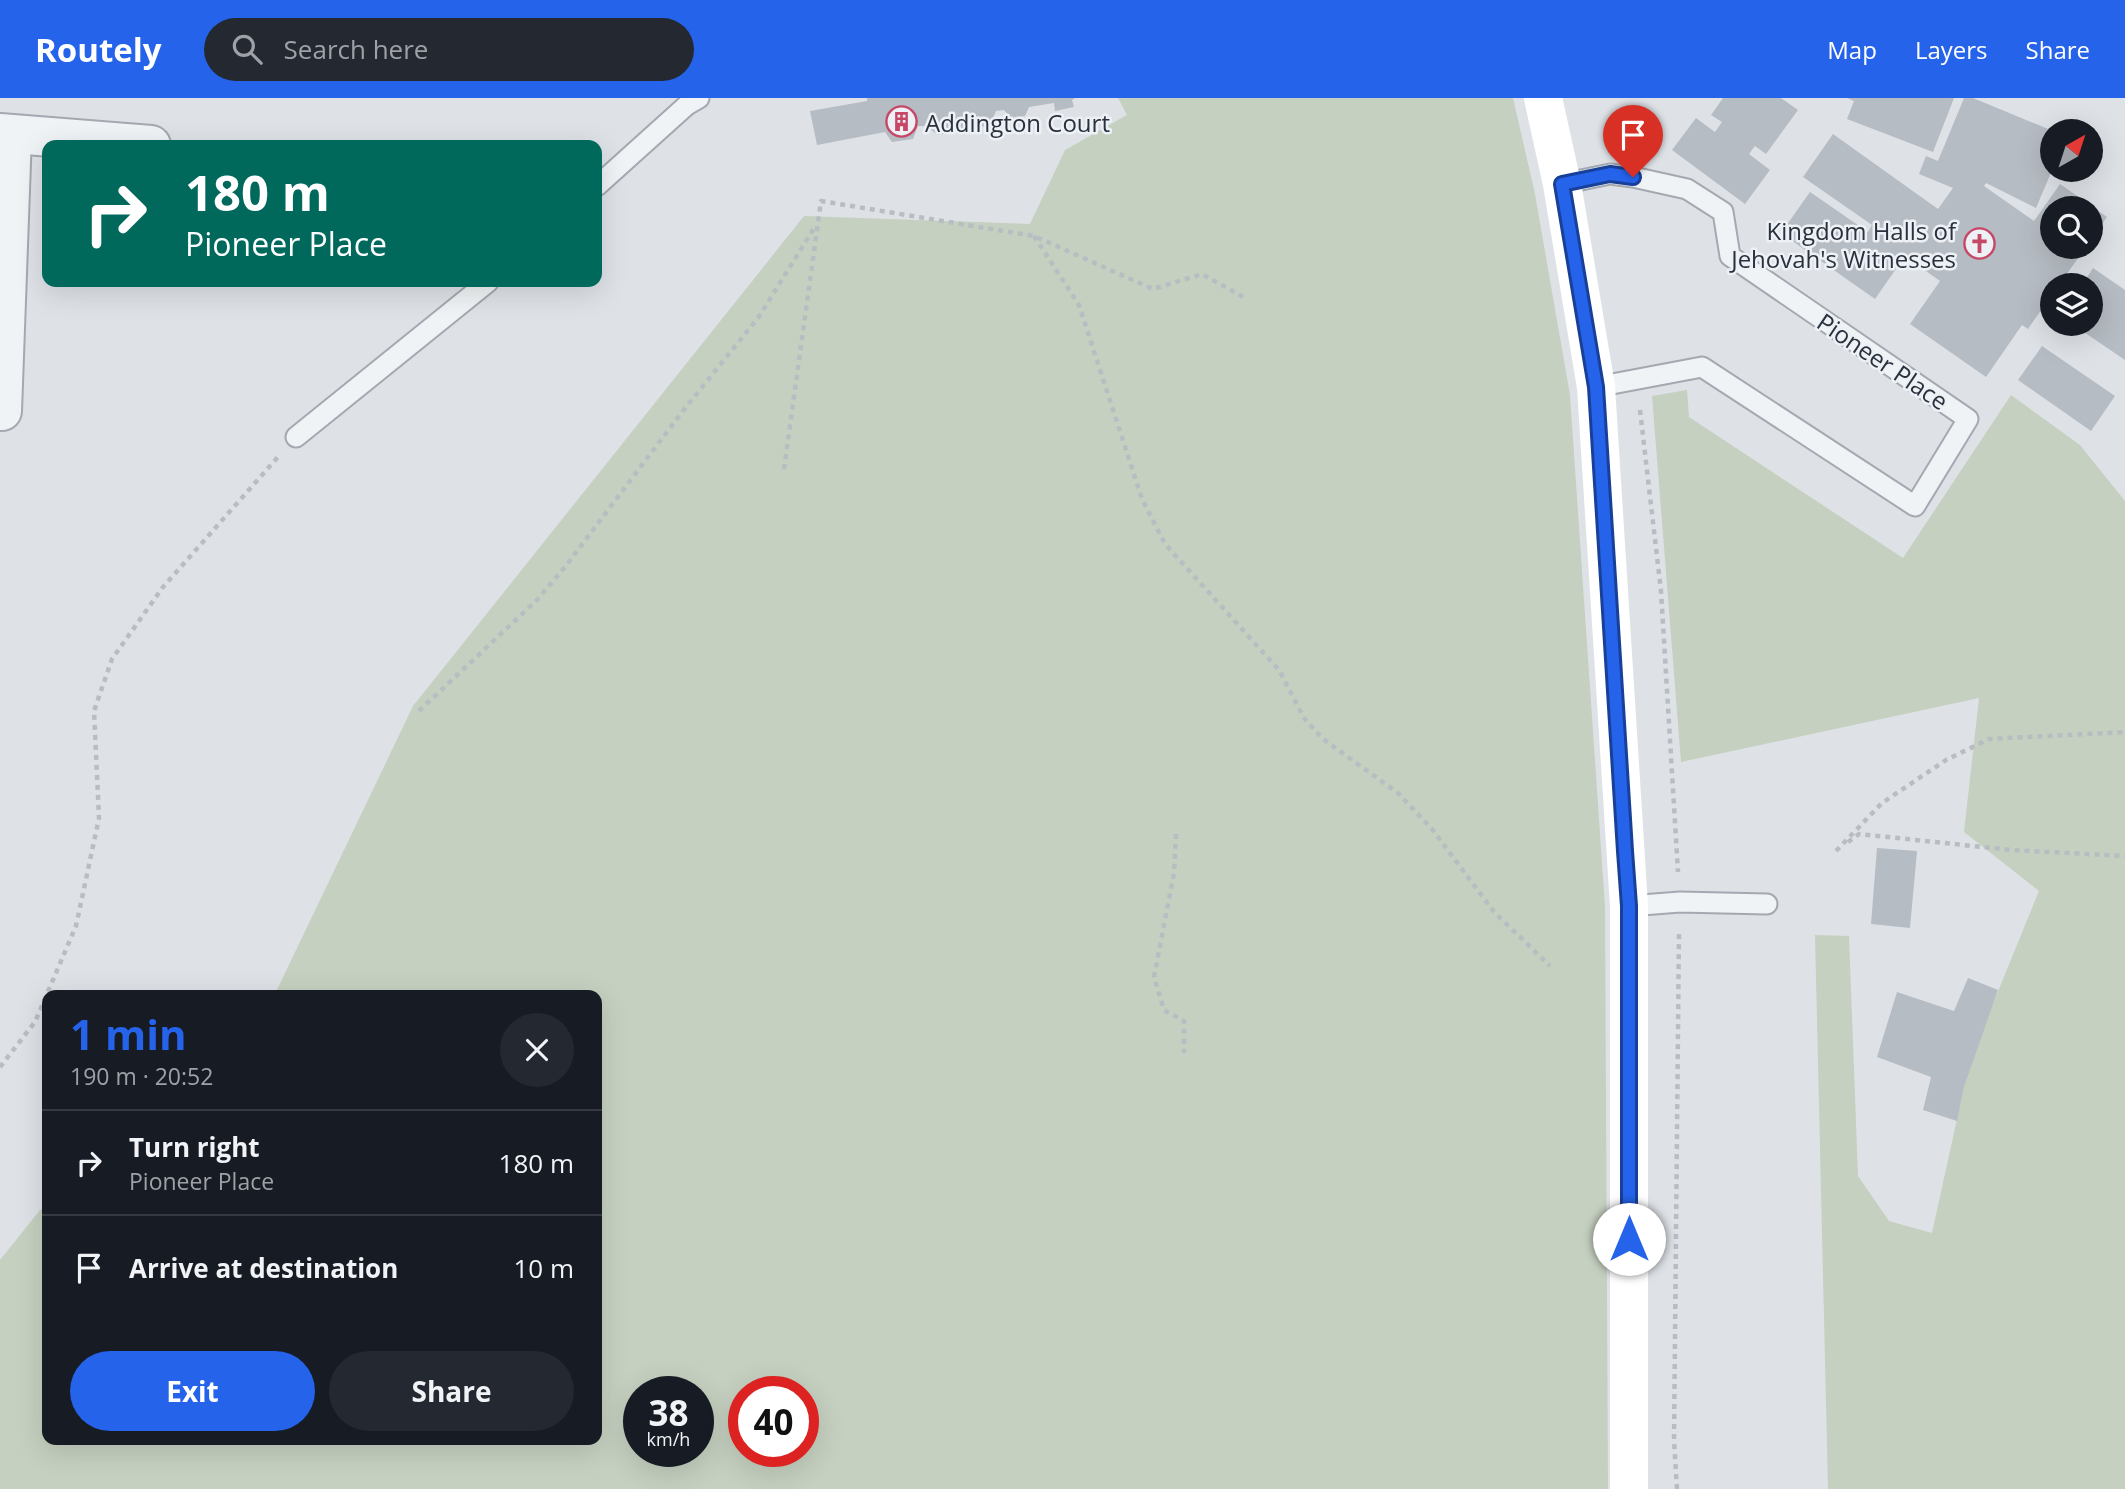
<!DOCTYPE html>
<html lang="en">
<head>
<meta charset="utf-8">
<style>
	:root { --surface:#171b24; --page:#242831; --text:#f1f3f6; --muted:#9ea1a6; --line:#363941; --accent:#2563eb }
	body { margin:0; font-family:"Open Sans",sans-serif; background:var(--page); color:var(--text); height:100vh; display:flex; flex-direction:column; font-size:26px; white-space:nowrap }
	* { box-sizing:border-box; margin:0 }
	p { font-size:23px; color:var(--muted) }
	.icon { flex:none; width:38px; height:38px; fill:none; stroke:currentColor; stroke-width:2; stroke-linecap:round; stroke-linejoin:round }
	.map { position:relative; flex:1; overflow:hidden }
	.sheet { position:absolute; left:42px; top:892px; width:560px; height:455px; display:flex; flex-direction:column; background:var(--surface); border-radius:14px; box-shadow:0 7px 28px #0002 }
	.sheet>* { flex:none }
	.hud { position:absolute; left:42px; top:42px; width:560px; height:147px; border-radius:14px; box-shadow:0 7px 28px #0002; background:#00695c; color:#fff; overflow:hidden }
	.needle { width:46px; rotate:39deg }
	.controls { position:absolute; left:2040px; top:21px; display:grid; gap:14px }
	.controls a { display:grid; place-items:center; width:63px; height:63px; border-radius:50%; background:var(--surface); box-shadow:0 7px 28px #0002; font-size:35px }
	.speed { position:absolute; left:623px; top:1278px; display:flex; gap:14px; font-size:35px; font-weight:700; text-align:center }
	.speed>* { display:grid; place-content:center; width:91px; height:91px; border-radius:50%; background:var(--surface); box-shadow:0 7px 28px #0002; line-height:1 }
	.speed small { font-size:18px; font-weight:400 }
	.speed .limit { border:10px solid #d22; background:#fff; color:#111 }
	.pin { position:absolute; display:grid; place-items:center; width:60px; height:60px; color:#fff; margin:-72px -30px; border-radius:50% 50% 50% 0; rotate:-45deg; box-shadow:0 0 7px #0007 }
	.pin .icon { rotate:45deg }
	.me { position:absolute; width:77px; margin:-38px; rotate:0deg; stroke-linejoin:round; filter:drop-shadow(0 0 5px #0008) }
	.turn { display:flex; align-items:center; gap:24px; height:147px; padding:0 28px; font-size:32px }
	.turn .icon { width:91px; height:91px; stroke-width:2.5 }
	.turn b { display:block; font-size:49px; line-height:60px }
	.round { display:grid; place-items:center; flex:none; width:74px; height:74px; border-radius:37px; background:var(--page) }
	.overview { display:flex; align-items:center; justify-content:space-between; height:119px; padding:0 28px }
	h1 { font-size:42px; font-weight:700; line-height:52px; color:var(--accent) }
	.primary-button { display:flex; gap:14px; margin-top:auto; padding:14px 28px }
	.primary-button a { flex:1; height:80px; border-radius:42px; background:var(--accent); color:#fff; font-size:28px; font-weight:700; line-height:80px; text-align:center }
	.primary-button a+a { background:var(--page); color:var(--text) }
	ul { padding:0; list-style:none }
	li { display:flex; align-items:center; gap:21px; height:105px; padding:0 28px; border-top:2px solid var(--line) }
	li div { flex:1 }
	li b { display:block; font-size:26px }
	li em { font-style:normal }
	header { display:flex; align-items:center; gap:42px; box-sizing:border-box; height:98px; padding:0 35px; background:var(--accent); color:#fff }
	header strong { font-size:33px }
	nav { display:flex; gap:38px; margin-inline-start:auto; font-size:24px }
	.search { width:490px; height:63px; background:var(--page); display:flex; align-items:center; gap:18px; box-sizing:border-box; padding:0 24px; border-radius:38px; color:var(--muted); font-size:26px }
	.map>svg:first-child { display:block }
	.green { fill:#c5d0c0; fill-rule:evenodd }
	.building { fill:#b6bcc3 }
	.lines { fill:none; stroke-linecap:round; stroke-linejoin:round }
	.lane-casing { stroke:#a4a9b1; stroke-width:23 }
	.street-casing { stroke:#a4a9b1; stroke-width:42 }
	.path { stroke:#b8bdc1; stroke-width:4.5; stroke-dasharray:5 5; stroke-linecap:butt }
	.lane { stroke:#f0f3f5; stroke-width:19 }
	.street { stroke:#f0f3f5; stroke-width:38 }
	.secondary { stroke:#fff; stroke-width:38 }
	.route-casing { stroke:#184099; stroke-width:18 }
	.route { stroke:#2563eb; stroke-width:12 }
	.labels { text-anchor:middle; dominant-baseline:central; stroke-width:5; stroke-linejoin:round; paint-order:stroke }
	.poi-label { font-size:24px; fill:#28313d; stroke:#edf1f5; text-anchor:start }
	.street-label { font-size:24px; fill:#28313d; stroke:#edf1f5 }
</style>
</head>
<body>
<header>
<strong>Routely</strong>
<div class="search"><svg class="icon" aria-label="search" viewBox="0 0 24 24"><circle cx="10" cy="10" r="6"/><path d="M15 15l6 6"/></svg>Search here</div>
<nav><a>Map</a><a>Layers</a><a>Share</a></nav>
</header>
<div class="map">
<svg width="2125" height="1391" viewBox="0 0 2125 1391">
	<rect width="100%" height="100%" fill="#dee2e7"/>
	<!-- green -->
	<g class="green">
		<path d="M1118,0h395l22,96 35,201 35,512 3,582h-1608v-229l40,-50 7,-3v233h550v-444h-323l139,-290 391,-490 226,8 35,-74 62,-35zM698,1293v60h-59v-60zM803,1293v60h-59v-60z"/>
		<path d="M1687,292l2,27 214,141 108,-163 69,50 45,56v988h-297l-13,-554 34,1 9,240 31,45 43,12 32,-146 21,-64 54,-132 -75,-59 15,-134 -298,64 -29,-366z"/>
	</g>
	<!-- building -->
	<g class="building">
		<path d="M867,0h208l-3,2 2,7 -19,4 -1,-8 -25,4 -4,9 -14,2 -7,-8 -8,1 -6,14 -52,10 -12,-9h-8l-5,13 -21,3 -7,-10 -68,13 -7,-34 57,-10z"/>
		<path d="M1723,0h58l17,12 -32,44 -11,-8 -6,8 21,16 -25,34 -73,-54 24,-32 19,14 7,-10 -11,-7z"/>
		<path d="M1847,0h107l-21,54 -86,-33 7,-18z"/>
		<path d="M1964,0h9l80,33v37l-17,40 -50,-25 -2,3 50,35 26,-37 47,33 -16,22v-31h-38v39h33l-27,38h-6v8l-25,36 -6,-4 -36,52 -76,-53 30,-43 -35,-25 -30,43 -94,-66 29,-41 58,40 4,-7 -69,-48 30,-43 105,75 15,-21 -34,-14 7,-18 12,5z"/>
		<path d="M2093,170l32,22v70l-53,-36h19v-39h-9z"/>
		<path d="M2042,248l73,50 -24,35 -73,-51z"/>
		<path d="M1877,750l40,3 -7,77 -39,-4z"/>
		<path d="M1968,880l30,12 -34,97 -7,34 -34,-11 8,-33 -54,-20 20,-65 57,19z"/>
	</g>
	<g class="lines">
		<defs>
			<g id="lane">
				<path d="M1562,86l48,-10 23,3 54,12 36,23 7,44 238,163 -53,87 -213,-139 -106,20"/>
				<path d="M597,88l90,-81 12,-7"/>
				<path d="M296,339l192,-155"/>
				<path d="M1629,808l51,-4 87,2"/>
			</g>
			<g id="street">
				<path d="M0,35l151,12"/>
				<path d="M2,313l10,-276"/>
			</g>
		</defs>
		<!-- lane casing -->
		<use href="#lane" class="lane-casing"/>
		<!-- street casing -->
		<use href="#street" class="street-casing"/>
		<!-- path -->
		<g class="path">
			<path d="M1034,138l45,69 63,194 23,45 114,126 25,48 19,21 75,54 34,36 62,83 56,54"/>
			<path d="M1640,312l21,181 17,281"/>
			<path d="M784,371l37,-268 213,35 119,53 49,-15 43,24"/>
			<path d="M419,613l118,-111 28,-33 117,-155 76,-94 58,-93"/>
			<path d="M1176,736l-2,39 -20,104 10,33 20,11v32"/>
			<path d="M1848,744l11,-8 152,16 114,6"/>
			<path d="M1836,753l46,-48 64,-43 43,-21 136,-7"/>
			<path d="M0,969l35,-45 41,-96 23,-108 -5,-107 18,-52 51,-72 115,-130"/>
			<path d="M1677,1391l-3,-49 5,-510"/>
		</g>
		<!-- lane -->
		<use href="#lane" class="lane"/>
		<!-- street -->
		<use href="#street" class="street"/>
		<!-- secondary -->
		<path class="secondary" d="M1543,0l19,86 34,203 33,519v583"/>
	</g>
	<g class="lines">
		<defs>
			<path id="route" d="M1629,1141v-333l-4,-55 -29,-464 -34,-203 48,-10 23,3"/>
		</defs>
		<!-- route casing -->
		<use href="#route" class="route-casing"/>
		<!-- route -->
		<use href="#route" class="route"/>
	</g>
	<!-- icons -->
	<defs>
		<symbol id="building-ring" viewBox="-11 -11 22 22"><circle r="9.5" fill="#edf1f5" stroke="#c64866" stroke-width="1.5"/><path d="M-4-6H4V6H1V3H-1V6H-4ZM-2.5-4.3h1.7v1.8h-1.7ZM.8-4.3h1.7v1.8H.8ZM-2.5-1h1.7V.8h-1.7ZM.8-1h1.7V.8H.8Z" fill="#c64866"/></symbol>
		<symbol id="church-ring" viewBox="-11 -11 22 22"><circle r="9.5" fill="#edf1f5" stroke="#c64866" stroke-width="1.5"/><path d="M-1.2-6h2.4v3.5h3.3v2.4h-3.3V6h-2.4V-.1h-3.3v-2.4h3.3Z" fill="#c64866"/></symbol>
	</defs>
	<g fill-rule="evenodd">
		<use href="#building-ring" x="884" y="6" width="35" height="35"/>
		<use href="#church-ring" x="1962" y="128" width="35" height="35"/>
	</g>
	<g class="labels">
		<!-- poi labels -->
		<g class="poi-label">
			<text x="925" y="24">Addington Court</text>
			<text x="1956" y="132" text-anchor="end">Kingdom Halls of<tspan x="1956" dy="28">Jehovah's Witnesses</tspan></text>
		</g>
		<!-- street labels -->
		<g class="street-label">
			<text transform="translate(1883 263) rotate(34)">Pioneer Place</text>
		</g>
	</g>
</svg>
<div class="controls">
<a><svg class="needle" viewBox="-14 -14 28 28"><path d="M0-13l5 13h-10z" fill="#e53935"/><path d="M0 13l5-13h-10z" fill="#9ea1a6"/></svg></a>
<a><svg class="icon" aria-label="search" viewBox="0 0 24 24"><circle cx="10" cy="10" r="6"/><path d="M15 15l6 6"/></svg></a>
<a><svg class="icon" aria-label="layers" viewBox="0 0 24 24"><path d="M12 4l9 5-9 5-9-5zM3 14l9 5 9-5"/></svg></a>
</div>
<div class="speed"><div>38<small>km/h</small></div><div class="limit">40</div></div>
<div class="pin" style="left:1633px;top:79px;background:#d93025"><svg class="icon" aria-label="arrive" viewBox="0 0 24 24"><path d="M6 21V4h12l-3 4 3 4H6"/></svg></div>
<svg class="me" style="left:1629px;top:1141px" viewBox="-20 -20 40 40"><circle r="19" fill="#fff"/><path d="M0-13L10 11 0 6-10 11z" fill="#2563eb"/></svg>
<div class="hud">
<div class="turn"><svg class="icon" aria-label="right" viewBox="0 0 24 24"><path d="M7 20v-9h11M14 6l5 5-5 5"/></svg><div><b>180 m</b>Pioneer Place</div></div>
</div>
<section class="sheet">
<div class="overview"><div><h1>1 min</h1><p>190 m · 20:52</p></div><a class="round"><svg class="icon" aria-label="close" viewBox="0 0 24 24"><path d="M6 6l12 12M18 6L6 18"/></svg></a></div>
<ul>
<li><svg class="icon" aria-label="right" viewBox="0 0 24 24"><path d="M7 20v-9h11M14 6l5 5-5 5"/></svg><div><b>Turn right</b><p>Pioneer Place</p></div><em>180 m</em></li>
<li><svg class="icon" aria-label="arrive" viewBox="0 0 24 24"><path d="M6 21V4h12l-3 4 3 4H6"/></svg><div><b>Arrive at destination</b></div><em>10 m</em></li>
</ul>
<div class="primary-button"><a>Exit</a><a>Share</a></div>
</section>
</div>
</body>
</html>
